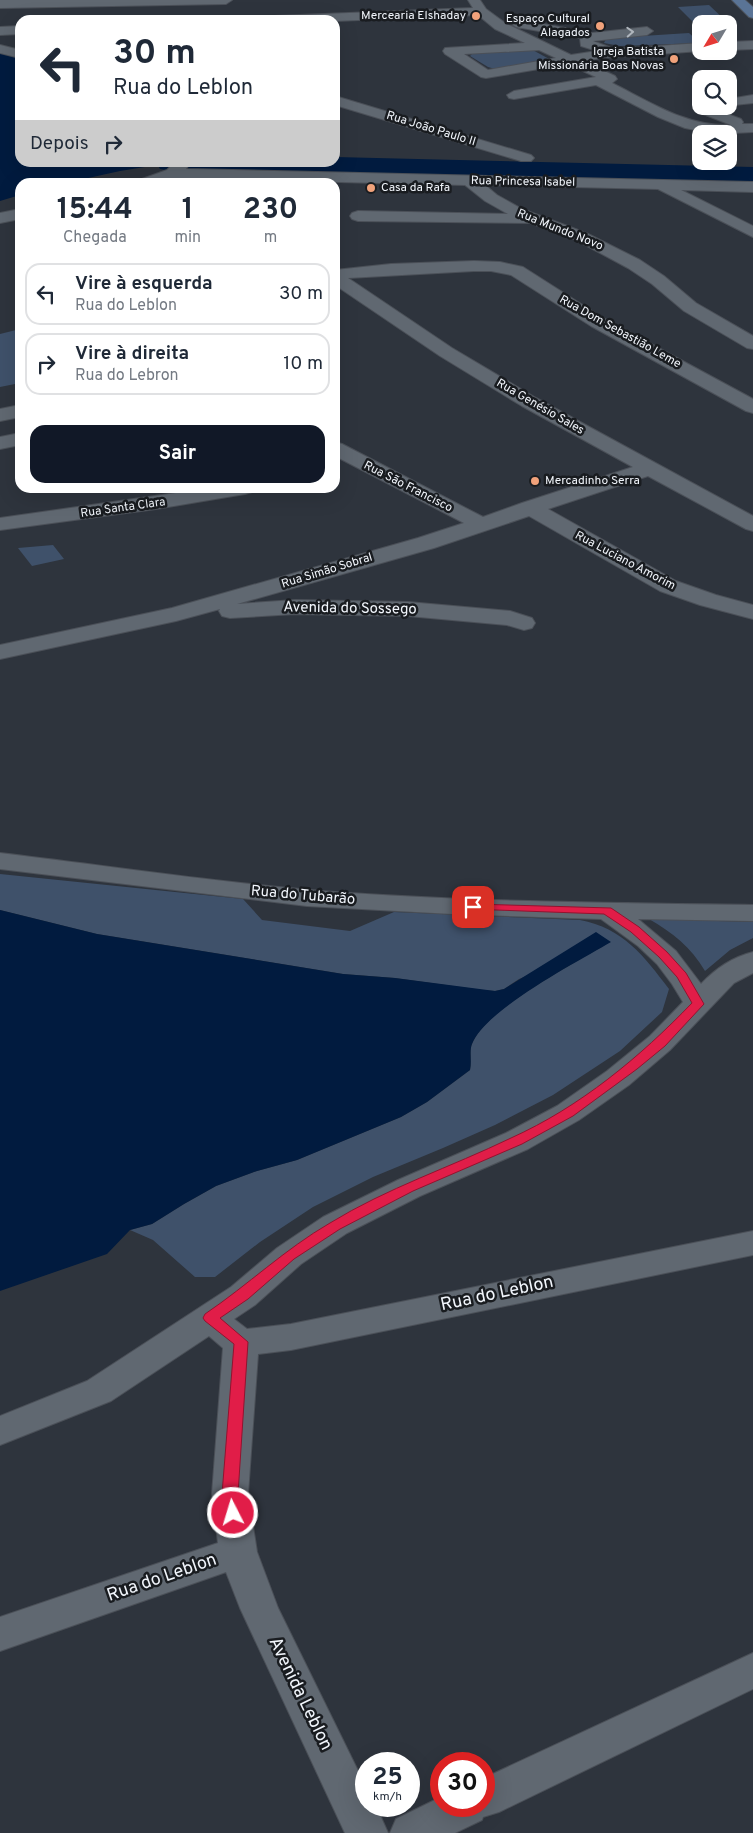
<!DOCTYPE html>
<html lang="pt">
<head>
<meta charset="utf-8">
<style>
	:root { --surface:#fff; --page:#f6f6f7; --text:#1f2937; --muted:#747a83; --line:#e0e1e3; --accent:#111827 }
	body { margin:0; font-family:Overpass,sans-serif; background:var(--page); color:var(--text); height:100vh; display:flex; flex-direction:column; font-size:19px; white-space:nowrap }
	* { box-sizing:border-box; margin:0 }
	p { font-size:16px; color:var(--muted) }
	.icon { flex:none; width:28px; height:28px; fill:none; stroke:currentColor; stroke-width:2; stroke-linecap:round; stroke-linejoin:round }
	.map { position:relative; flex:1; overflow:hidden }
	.sheet { position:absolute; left:15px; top:178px; width:325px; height:315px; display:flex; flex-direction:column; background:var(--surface); border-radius:15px; box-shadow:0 5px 20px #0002 }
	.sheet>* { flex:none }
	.banner { position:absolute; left:15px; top:15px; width:325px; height:152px; border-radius:15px; box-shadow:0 5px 20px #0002; background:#fff; color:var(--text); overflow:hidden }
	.needle { width:32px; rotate:232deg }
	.buttons { position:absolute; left:692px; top:15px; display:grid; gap:10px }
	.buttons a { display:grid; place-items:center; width:45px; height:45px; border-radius:10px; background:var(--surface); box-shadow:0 5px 20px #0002; font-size:25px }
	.speed { position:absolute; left:355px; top:1752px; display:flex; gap:10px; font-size:25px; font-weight:700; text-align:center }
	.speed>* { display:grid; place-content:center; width:65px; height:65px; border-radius:50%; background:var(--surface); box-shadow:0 5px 20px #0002; line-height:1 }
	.speed small { font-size:12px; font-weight:400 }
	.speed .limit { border:8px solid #d22; background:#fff; color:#111 }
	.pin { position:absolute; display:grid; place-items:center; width:42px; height:42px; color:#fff; margin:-21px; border-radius:10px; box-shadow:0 2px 8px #0006 }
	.me { position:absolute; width:55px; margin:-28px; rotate:355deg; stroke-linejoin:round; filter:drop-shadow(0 0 4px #0008) }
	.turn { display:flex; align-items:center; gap:18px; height:105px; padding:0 15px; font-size:22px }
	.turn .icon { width:65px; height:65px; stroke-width:2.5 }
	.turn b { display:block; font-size:35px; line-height:42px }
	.then { display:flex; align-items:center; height:48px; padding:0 15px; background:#0003; gap:10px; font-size:19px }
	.eta { display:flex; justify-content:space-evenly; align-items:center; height:85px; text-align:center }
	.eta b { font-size:30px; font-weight:700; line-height:35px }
	.action { display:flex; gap:10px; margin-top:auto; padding:10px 15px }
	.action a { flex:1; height:58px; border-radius:15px; background:var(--accent); color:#fff; font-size:20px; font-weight:700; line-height:58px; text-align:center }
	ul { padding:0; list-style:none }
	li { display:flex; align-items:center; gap:15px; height:62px; margin:0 10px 8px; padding:0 5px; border:2px solid var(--line); border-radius:15px }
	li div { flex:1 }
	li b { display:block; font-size:19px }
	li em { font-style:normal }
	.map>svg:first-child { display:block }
	.green { fill:#3f516a }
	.water { fill:#011b3f }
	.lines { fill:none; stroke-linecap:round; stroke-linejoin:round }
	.river { fill:#011b3f; fill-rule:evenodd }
	.minor-casing { stroke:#4b5058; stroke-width:2 }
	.secondary-casing { stroke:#4b5058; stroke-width:2 }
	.minor { fill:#606871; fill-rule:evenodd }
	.secondary { fill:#5a7496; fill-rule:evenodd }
	.oneway { stroke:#b0b6bd }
	.route { fill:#e11d48; stroke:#92132f }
	.poi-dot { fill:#f1a27b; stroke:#191c20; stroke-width:2 }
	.labels { text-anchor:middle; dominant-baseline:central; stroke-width:5; stroke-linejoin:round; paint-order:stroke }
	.far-poi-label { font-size:12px; fill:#f1f5fb; stroke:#191c20; text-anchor:end }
	.far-street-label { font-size:12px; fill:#f1f5fb; stroke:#191c20 }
	.street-label { font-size:15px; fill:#f1f5fb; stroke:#191c20 }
	.near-street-label { font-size:18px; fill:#f1f5fb; stroke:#191c20 }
</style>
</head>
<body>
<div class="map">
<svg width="753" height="1833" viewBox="0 0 753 1833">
	<rect width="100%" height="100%" fill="#2e343d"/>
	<!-- green -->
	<g class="green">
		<path d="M709,5l18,17 -32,2 -17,-17z"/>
		<path d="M689,33l11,10 -80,3 -16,-3 2,-4 5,-1z"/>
		<path d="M529,48l22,12 -56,9 -7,-2 -18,-11 3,-3z"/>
		<path d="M20,329v54l-20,4v-53z"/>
		<path d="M53,545l11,14 -32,7 -14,-18z"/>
		<path d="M0,874l243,25 19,21 88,11 44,-19 186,8c43,8 64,36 89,69l-7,23 -42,39 -67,44 -58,30 -52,23 -70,29 -60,30 -53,35 -45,35h-20l-42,-37 -23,-10 22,-6 32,-20 32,-18 41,-15 40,-11 104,-43 26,-15 43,-32c2,-9 -1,-19 2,-26 13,-35 105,-82 138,-102l-91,37 -15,10 -9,2 -13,-1 -87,-12 -52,-4 -246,-40 -97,-24z"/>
		<path d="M649,919l104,3v16l-23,12 -25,21c-14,-24 -32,-38 -56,-52z"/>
	</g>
	<!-- water -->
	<g class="water">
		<path d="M0,52l20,4v106l149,1 -49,8 -50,11h-50v13l-20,6z"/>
		<path d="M0,910l97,24 246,40 52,4 100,13 9,-2 92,-57 15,10c-34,20 -125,67 -139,102 -3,7 0,17 -2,26l-43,32 -26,15 -104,43 -40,11 -41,15 -32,18 -32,20 -22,6 -23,24 -107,37z"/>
	</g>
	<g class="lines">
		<!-- river -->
		<path class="river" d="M335,157l418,10v20l-582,-16 -11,-2 -4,-7h179z"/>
		<defs>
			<g id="minor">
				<path d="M0,0h232l-6,4 -226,4z"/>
				<path d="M468,0h12l6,9 19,14 66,32 26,-4 -16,-5 -1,-8 -64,-11 -6,-4 6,-4 76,14 55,-6 6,4 -6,4 -54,6 21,8 87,-6v8l-100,7 -18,3 32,15 2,3 -5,4c38,19 75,44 119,42l-33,-13 -2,-3 5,-4 20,1 -4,4 24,9 2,3 -1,2h11v8l-38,2 -30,-6 -27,-11 -62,-32 -82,14 -5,-1 -2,-3 7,-4 82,-14 -28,-13 -82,14 -5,-1 -36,-23 -2,-3 2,-3 80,-5 -30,-14 -17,-14 -143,6 -67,-1 6,-4 199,-8zM539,50l17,8 -68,12 -24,-16z"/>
				<path d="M20,26v8l-20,1v-8z"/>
				<path d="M753,41v8l-24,1v-8z"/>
				<path d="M0,45l20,5v8l-20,-5z"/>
				<path d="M753,95v8l-28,3h4v-7z"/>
				<path d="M335,96l196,59 3,3 -3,3h-10l-186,-56z"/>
				<path d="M175,162h16l-5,7 567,13v10l-72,-2 72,36v11l-95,-48 -173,-4 12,10 25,14 64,24 54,27 24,16 32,27 57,33v13l-6,-1 -63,-37 -32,-27 -24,-16 -54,-29 -44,-16 -172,-2 -6,-2 -2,-3 2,-3 6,-2 150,3 -23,-13 -20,-16 -291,-7 -14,4h-21l3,-3 25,-9z"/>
				<path d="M20,209v10l-20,4v-10z"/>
				<path d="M474,261l26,1 23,5 80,51 150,81v14l-7,-2 -155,-85 -80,-51 -20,-4h-17l-126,7 104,70 84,50 217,118v15l-7,-2 -98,-53 -100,33 128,72 40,14 37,10v14l-53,-14 -40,-14 -131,-75 -95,32 -197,56 58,-4 113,2 102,9 22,7 3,5 -3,5 -8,2 -17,-5 -99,-9 -113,-2 -65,4 -8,-2 -3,-5 1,-2 -44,12 -176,38v-14l172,-37 246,-70 46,-15 -129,-67v-14l7,2 141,73 39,-14 111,-36 -111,-61 -82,-50 -105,-71v-15l56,-6z"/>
				<path d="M20,405v12l-20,4v-12z"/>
				<path d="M20,433v12l-20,4v-12z"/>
				<path d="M211,488h44l-3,4 -7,2 -89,15 -156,21v-12z"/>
				<path d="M0,853c117,14 233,32 351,40 134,9 268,10 402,12v16l-115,-2 38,32 25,33c14,-15 32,-27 52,-32v21l-19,10 -64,67 -41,35 -50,35 -51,29 -108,47 -73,37 -46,31 -46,41 -21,14 13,10 44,-5 462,-93v24l-462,95 -33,4 -10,140 9,58 21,56 88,179v19h10l12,27h-43l-105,-225 -14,-36 -226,79v-34l218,-74 -6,-49 11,-146 -14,-12 -98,65 -111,44v-29l87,-35 144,-94 46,-39 46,-31 75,-37 108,-47 51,-27 50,-35 43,-35 33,-34 -11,-18 -15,-20 -19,-18 -37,-27 -149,-5 -145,-8 -307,-37z"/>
				<path d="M753,1653v36l-254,123 -16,5 -1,3 -27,13h-65l6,-14 45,-22v9h43v-28z"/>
			</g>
			<path id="secondary" d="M732,0h13l8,7v11l-4,-1z"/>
		</defs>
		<!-- minor casing -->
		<use href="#minor" class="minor-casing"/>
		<!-- secondary casing -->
		<use href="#secondary" class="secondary-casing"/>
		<!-- minor -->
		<use href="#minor" class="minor"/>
		<!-- secondary -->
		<use href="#secondary" class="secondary"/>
	</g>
	<!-- one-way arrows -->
	<defs><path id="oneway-chevron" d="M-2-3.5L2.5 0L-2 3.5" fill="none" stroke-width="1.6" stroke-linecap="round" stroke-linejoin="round" transform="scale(1.25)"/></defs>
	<use class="oneway" href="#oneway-chevron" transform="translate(630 32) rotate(-3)"/>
	<!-- route -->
	<path class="route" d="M473,904l138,4 28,19 28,25 19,21 18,31 -39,42 -28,23 -64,47 -51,28 -109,47 -73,38 -46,30 -46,40 -28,19 28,24 -10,152 2,19 -2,5 -5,2 -6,-2 -5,-24 12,-150 -29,-23 -2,-3 2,-4c43,-29 80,-65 125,-91 57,-35 121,-56 181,-85 69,-31 129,-81 181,-135l-15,-26 -18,-20 -28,-25 -27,-18 -135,-5 -1,-2 1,-2z"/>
	<!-- markers -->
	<g class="poi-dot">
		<circle cx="476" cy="16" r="5"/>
		<circle cx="600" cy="26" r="5"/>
		<circle cx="674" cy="59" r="5"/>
		<circle cx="371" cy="188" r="5"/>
		<circle cx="535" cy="481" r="5"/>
	</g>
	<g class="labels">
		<!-- far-poi labels -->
		<g class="far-poi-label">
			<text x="466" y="16">Mercearia Elshaday</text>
			<text x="590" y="19">Espaço Cultural<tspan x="590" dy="14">Alagados</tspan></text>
			<text x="664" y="52">Igreja Batista<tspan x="664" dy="14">Missionária Boas Novas</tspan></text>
			<text x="381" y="188" text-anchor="start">Casa da Rafa</text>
			<text x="545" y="481" text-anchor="start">Mercadinho Serra</text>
		</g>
		<!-- far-street labels -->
		<g class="far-street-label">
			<text transform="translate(431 129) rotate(17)">Rua João Paulo II</text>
			<text transform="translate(523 182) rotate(1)">Rua Princesa Isabel</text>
			<text transform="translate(560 230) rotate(22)">Rua Mundo Novo</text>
			<text transform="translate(620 332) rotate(29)">Rua Dom Sebastião Leme</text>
			<text transform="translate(540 407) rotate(30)">Rua Genésio Sales</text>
			<text transform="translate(408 487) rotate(27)">Rua São Francisco</text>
			<text transform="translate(123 508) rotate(-8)">Rua Santa Clara</text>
			<text transform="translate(625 561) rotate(28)">Rua Luciano Amorim</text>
			<text transform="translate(327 571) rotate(-17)">Rua Simão Sobral</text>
		</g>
		<!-- street labels -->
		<g class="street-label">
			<text transform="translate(350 609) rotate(1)">Avenida do Sossego</text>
			<text transform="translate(303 896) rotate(5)">Rua do Tubarão</text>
		</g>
		<!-- near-street labels -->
		<g class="near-street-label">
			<text transform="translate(497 1294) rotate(-12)">Rua do Leblon</text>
			<text transform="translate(162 1578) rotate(-19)">Rua do Leblon</text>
			<text transform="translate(300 1694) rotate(64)">Avenida Leblon</text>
		</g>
	</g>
</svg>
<div class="buttons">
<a><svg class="needle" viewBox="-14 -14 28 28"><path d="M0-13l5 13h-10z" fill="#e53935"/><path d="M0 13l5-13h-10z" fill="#747a83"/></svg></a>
<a><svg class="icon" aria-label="search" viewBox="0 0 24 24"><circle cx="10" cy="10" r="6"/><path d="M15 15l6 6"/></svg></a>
<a><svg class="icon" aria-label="layers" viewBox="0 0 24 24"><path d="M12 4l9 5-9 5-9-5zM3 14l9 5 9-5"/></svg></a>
</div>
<div class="speed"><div>25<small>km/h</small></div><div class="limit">30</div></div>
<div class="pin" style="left:473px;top:907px;background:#d93025"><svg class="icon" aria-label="arrive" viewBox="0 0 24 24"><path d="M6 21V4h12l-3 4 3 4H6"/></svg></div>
<svg class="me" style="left:233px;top:1513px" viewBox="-20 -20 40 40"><circle r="17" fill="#e11d48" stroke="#fff" stroke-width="3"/><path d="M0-11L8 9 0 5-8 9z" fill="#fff"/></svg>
<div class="banner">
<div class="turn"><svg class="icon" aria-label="left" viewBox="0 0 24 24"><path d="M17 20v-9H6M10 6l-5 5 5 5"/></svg><div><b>30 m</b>Rua do Leblon</div></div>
<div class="then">Depois<svg class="icon" aria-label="right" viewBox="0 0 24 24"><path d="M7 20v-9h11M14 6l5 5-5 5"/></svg></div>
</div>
<section class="sheet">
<div class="eta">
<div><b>15:44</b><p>Chegada</p></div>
<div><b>1</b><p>min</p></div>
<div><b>230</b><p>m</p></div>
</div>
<ul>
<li><svg class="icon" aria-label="left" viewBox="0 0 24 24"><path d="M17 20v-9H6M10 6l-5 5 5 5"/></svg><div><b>Vire à esquerda</b><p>Rua do Leblon</p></div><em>30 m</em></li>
<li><svg class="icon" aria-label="right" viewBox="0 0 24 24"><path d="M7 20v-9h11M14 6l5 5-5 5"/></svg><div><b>Vire à direita</b><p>Rua do Lebron</p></div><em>10 m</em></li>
</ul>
<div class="action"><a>Sair</a></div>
</section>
</div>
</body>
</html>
